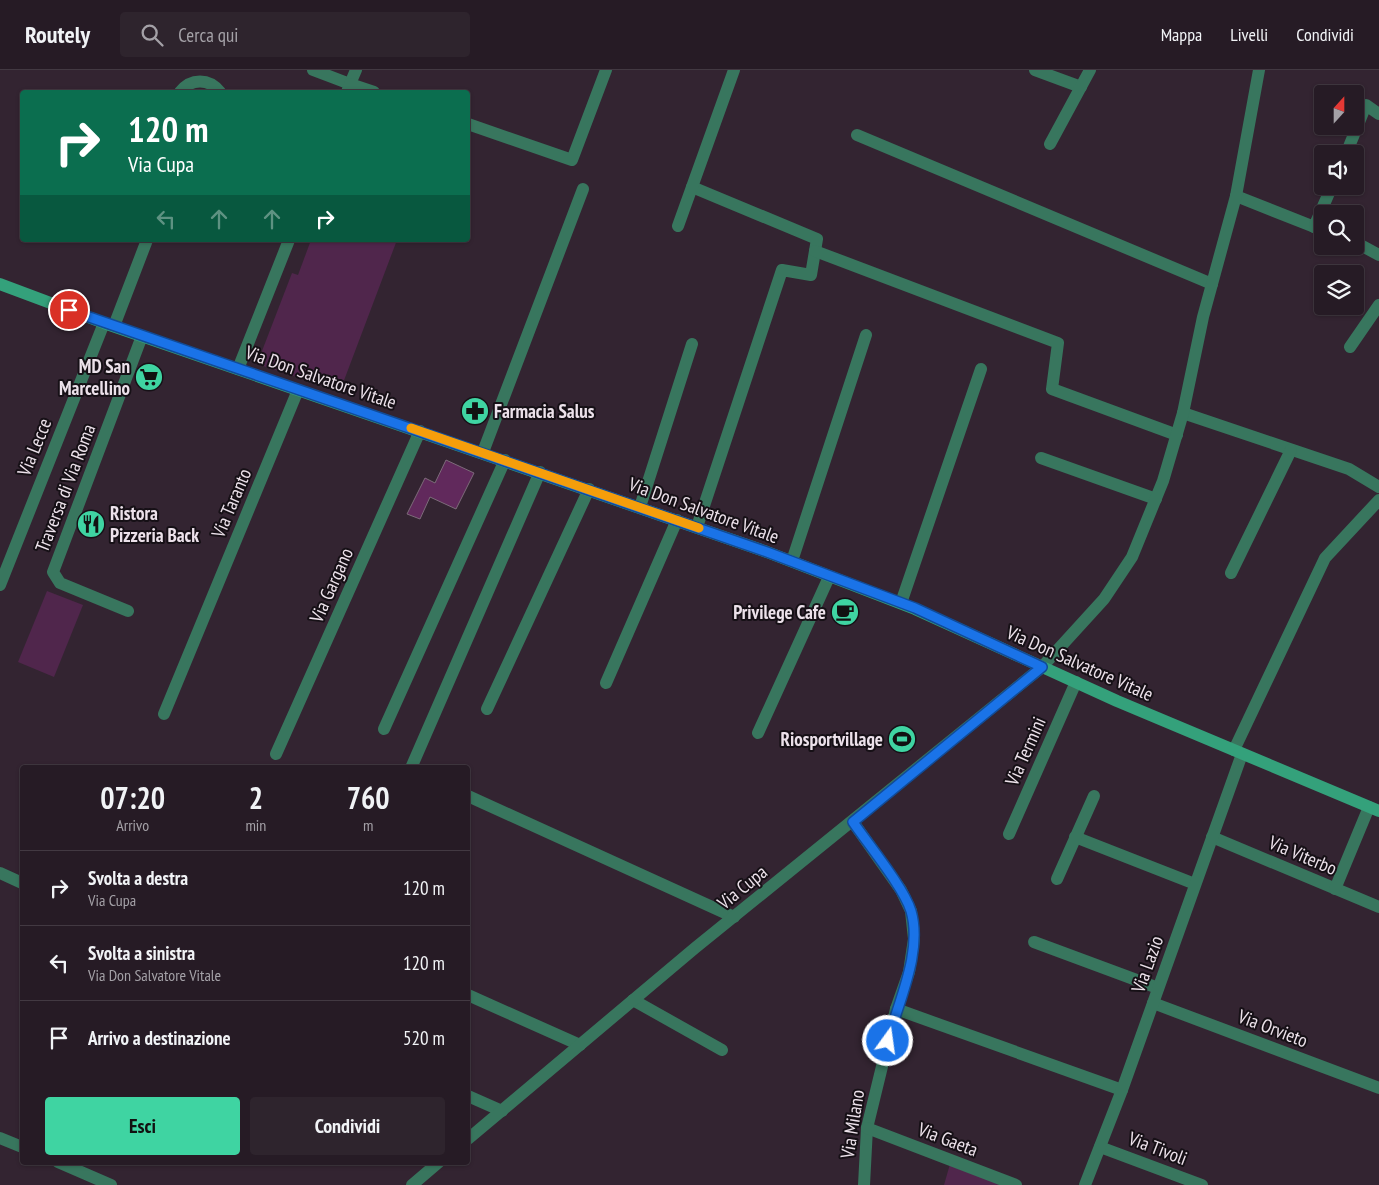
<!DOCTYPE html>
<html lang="it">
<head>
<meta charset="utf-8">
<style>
	:root { --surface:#261b25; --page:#2e242d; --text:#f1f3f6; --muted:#a4a1a7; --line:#423942; --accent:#3fd4a2 }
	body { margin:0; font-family:"PT Sans Narrow",sans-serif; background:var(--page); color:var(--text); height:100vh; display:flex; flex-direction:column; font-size:19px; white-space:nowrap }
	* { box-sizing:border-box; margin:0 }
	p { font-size:16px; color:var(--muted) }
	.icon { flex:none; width:28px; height:28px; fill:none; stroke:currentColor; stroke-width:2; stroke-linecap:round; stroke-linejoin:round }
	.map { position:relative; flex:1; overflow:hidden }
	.side { position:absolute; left:20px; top:695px; width:450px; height:400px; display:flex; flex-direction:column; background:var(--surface); border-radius:5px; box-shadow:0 1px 4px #0004,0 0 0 1px var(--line) }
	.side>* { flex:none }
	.top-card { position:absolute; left:20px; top:20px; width:450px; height:152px; border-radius:5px; box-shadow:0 1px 4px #0004,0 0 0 1px var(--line); background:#0b6e4f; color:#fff; overflow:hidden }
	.needle { width:32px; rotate:21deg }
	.buttons { position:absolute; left:1314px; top:15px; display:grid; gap:10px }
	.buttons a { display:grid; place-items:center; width:50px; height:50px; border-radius:5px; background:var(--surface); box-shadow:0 1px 4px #0004,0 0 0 1px var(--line); font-size:25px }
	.pin { position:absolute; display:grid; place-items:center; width:42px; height:42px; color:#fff; margin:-21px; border:2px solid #fff; border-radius:50%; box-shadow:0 1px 5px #0007 }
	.me { position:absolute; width:55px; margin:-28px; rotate:14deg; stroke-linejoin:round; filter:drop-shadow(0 0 4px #0008) }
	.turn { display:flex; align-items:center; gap:18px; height:105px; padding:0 25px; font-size:22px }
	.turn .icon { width:65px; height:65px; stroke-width:2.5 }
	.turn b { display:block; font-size:35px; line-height:42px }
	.lanes { display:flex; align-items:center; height:48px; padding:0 25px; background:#0003; justify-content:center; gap:25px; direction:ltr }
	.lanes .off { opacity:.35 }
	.eta { display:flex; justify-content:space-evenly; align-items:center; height:85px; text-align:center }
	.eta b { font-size:30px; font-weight:600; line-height:35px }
	.primary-button { display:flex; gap:10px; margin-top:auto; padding:10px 25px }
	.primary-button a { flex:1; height:58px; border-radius:5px; background:var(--accent); color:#111; font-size:20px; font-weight:600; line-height:58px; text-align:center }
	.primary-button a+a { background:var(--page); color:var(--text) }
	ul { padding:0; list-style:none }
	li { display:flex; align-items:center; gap:15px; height:75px; padding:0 25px; border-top:1px solid var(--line) }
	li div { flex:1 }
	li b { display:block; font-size:19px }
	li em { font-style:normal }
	header { display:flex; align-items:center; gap:30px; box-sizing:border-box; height:70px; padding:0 25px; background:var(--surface); border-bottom:1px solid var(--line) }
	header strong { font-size:24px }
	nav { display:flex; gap:28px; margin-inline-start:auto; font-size:18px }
	.search { width:350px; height:45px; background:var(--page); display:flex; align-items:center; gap:12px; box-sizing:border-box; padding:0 18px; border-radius:5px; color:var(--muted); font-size:19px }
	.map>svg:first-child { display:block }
	.green { fill:#50264c }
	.building { fill:#61295c; stroke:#7d6b7a }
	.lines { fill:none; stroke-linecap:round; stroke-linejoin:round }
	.street { stroke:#38765e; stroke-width:12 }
	.secondary { stroke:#34a17b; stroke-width:12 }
	.route-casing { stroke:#114b97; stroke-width:12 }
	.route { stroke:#1a73e8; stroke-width:9 }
	.slow { stroke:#f59e0b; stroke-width:9 }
	.labels { text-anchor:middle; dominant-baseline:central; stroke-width:4; stroke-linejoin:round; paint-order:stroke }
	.poi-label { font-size:19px; font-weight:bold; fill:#ece1ea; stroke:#161016; text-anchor:end }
	.street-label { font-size:19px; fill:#ece1ea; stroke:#161016 }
</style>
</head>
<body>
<header>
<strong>Routely</strong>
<div class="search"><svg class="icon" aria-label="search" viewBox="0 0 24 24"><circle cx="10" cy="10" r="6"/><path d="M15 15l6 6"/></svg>Cerca qui</div>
<nav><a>Mappa</a><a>Livelli</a><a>Condividi</a></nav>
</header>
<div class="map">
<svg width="1379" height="1115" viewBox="0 0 1379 1115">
	<rect width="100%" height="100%" fill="#332431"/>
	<!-- green -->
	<g class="green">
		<path d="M311,170h86l-57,151 -83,-27 35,-91 6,2z"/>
		<path d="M47,521l36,14 -29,72 -36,-15z"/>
		<path d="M950,1094l55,21h-61z"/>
	</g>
	<!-- building -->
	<path class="building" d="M446,390l28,13 -18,36 -26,-12 -10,22 -13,-5 18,-36 10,5z"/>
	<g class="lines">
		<!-- street -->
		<g class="street">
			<path d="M313,0l37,14 6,-14"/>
			<path d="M1035,0l46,17"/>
			<path d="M180,22c11,-14 29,-14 40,0"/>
			<path d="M347,22l3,-8 24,8"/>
			<path d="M468,54l104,36 34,-90"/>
			<path d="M857,65l355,149"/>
			<path d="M1050,74l40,-74"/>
			<path d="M1346,84l20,-49 13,9"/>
			<path d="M692,117l125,52 -6,36 -29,-5 -85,257"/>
			<path d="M1236,126l86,34"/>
			<path d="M678,156l56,-156"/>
			<path d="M1314,157l18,-41"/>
			<path d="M1355,172l24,13"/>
			<path d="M815,181l243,92 -6,46 125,46"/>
			<path d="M114,256l33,-86"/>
			<path d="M1350,277l29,-42"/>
			<path d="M238,299l51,-129"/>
			<path d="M1183,343l166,56 30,18"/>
			<path d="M483,382l100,-263"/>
			<path d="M1041,388l115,41"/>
			<path d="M640,437l52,-163"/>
			<path d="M792,491l74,-226"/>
			<path d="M1231,503l60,-123"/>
			<path d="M0,515l104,-262"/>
			<path d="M901,533l80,-234"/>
			<path d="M128,541l-68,-28 -7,-11 89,-236"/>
			<path d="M606,613l71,-163"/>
			<path d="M487,639l102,-220"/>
			<path d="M164,644l134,-324"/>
			<path d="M384,659l121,-269"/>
			<path d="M758,663l71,-156"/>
			<path d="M1234,680l91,-192 54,-58"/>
			<path d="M276,684l144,-323"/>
			<path d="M411,698l129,-296"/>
			<path d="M468,726l266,121"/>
			<path d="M853,752l48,68 10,21 3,28 -5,33 -13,37 -29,119 -3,57"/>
			<path d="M1009,764l67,-152"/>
			<path d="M1075,767l120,47"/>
			<path d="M1212,767l167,70"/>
			<path d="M0,803l22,10"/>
			<path d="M1057,809l37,-83"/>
			<path d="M1335,819l34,-82"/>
			<path d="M1034,872l124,46"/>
			<path d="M468,925l112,50"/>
			<path d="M633,930l89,50"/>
			<path d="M1153,933l226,85"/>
			<path d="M896,939l226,81"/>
			<path d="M468,1026l34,15"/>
			<path d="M867,1058l149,57"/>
			<path d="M0,1068l22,9"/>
			<path d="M468,1069l227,-191 347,-281 62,-68 28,-42 31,-76 20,-68 20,-96 33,-121 23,-126"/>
			<path d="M1100,1077l102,38"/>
			<path d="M58,1092l53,23"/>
			<path d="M412,1115l27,-23"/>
			<path d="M1085,1115l37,-95 120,-336"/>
		</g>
		<!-- secondary -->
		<path class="secondary" d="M0,214l104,39 663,229 148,57 202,92 262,110"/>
	</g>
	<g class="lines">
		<defs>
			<path id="route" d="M69,240l698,242 148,56 127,59 -189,155c15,22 51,66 58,89 12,41 -13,91 -23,130"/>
		</defs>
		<!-- route casing -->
		<use href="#route" class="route-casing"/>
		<!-- route -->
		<use href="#route" class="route"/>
		<!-- slow -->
		<path class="slow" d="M411,358l288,100"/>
	</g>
	<!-- icons -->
	<defs>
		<symbol id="supermarket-disc" viewBox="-11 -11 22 22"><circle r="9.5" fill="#3fd4a2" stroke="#161016"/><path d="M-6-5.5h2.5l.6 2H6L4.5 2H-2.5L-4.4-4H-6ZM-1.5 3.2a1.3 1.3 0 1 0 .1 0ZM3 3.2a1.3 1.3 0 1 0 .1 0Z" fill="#111"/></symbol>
		<symbol id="pharmacy-disc" viewBox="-11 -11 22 22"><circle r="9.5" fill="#3fd4a2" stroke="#161016"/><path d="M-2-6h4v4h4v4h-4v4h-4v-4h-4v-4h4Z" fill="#111"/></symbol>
		<symbol id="restaurant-disc" viewBox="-11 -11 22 22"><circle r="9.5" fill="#3fd4a2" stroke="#161016"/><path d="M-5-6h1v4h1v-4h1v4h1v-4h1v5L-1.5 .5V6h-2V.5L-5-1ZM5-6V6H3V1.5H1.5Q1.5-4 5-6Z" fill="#111"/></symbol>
		<symbol id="cafe-disc" viewBox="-11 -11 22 22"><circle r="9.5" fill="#3fd4a2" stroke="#161016"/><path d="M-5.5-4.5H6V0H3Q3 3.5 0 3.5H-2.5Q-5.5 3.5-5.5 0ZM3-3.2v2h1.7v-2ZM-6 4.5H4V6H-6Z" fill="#111"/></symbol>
		<symbol id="stadium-disc" viewBox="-11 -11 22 22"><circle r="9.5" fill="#3fd4a2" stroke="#161016"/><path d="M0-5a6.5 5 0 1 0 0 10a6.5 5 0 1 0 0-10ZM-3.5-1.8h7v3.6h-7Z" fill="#111"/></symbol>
	</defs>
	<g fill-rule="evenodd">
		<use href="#supermarket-disc" x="133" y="291" width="32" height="32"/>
		<use href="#pharmacy-disc" x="459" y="325" width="32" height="32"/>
		<use href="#restaurant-disc" x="75" y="438" width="32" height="32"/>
		<use href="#cafe-disc" x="829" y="526" width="32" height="32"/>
		<use href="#stadium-disc" x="886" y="653" width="32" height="32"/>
	</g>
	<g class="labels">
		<!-- poi labels -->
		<g class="poi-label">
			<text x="130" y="296">MD San<tspan x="130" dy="22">Marcellino</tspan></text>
			<text x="494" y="341" text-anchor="start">Farmacia Salus</text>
			<text x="110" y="443" text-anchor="start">Ristora<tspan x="110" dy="22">Pizzeria Back</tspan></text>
			<text x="826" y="542">Privilege Cafe</text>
			<text x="883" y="669">Riosportvillage</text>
		</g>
		<!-- street labels -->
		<g class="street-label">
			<text transform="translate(321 307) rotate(19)">Via Don Salvatore Vitale</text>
			<text transform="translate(34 377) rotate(-68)">Via Lecce</text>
			<text transform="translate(65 418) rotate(-69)">Traversa di Via Roma</text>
			<text transform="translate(231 433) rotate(-67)">Via Taranto</text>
			<text transform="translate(704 440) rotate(20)">Via Don Salvatore Vitale</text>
			<text transform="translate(331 515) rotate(-66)">Via Gargano</text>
			<text transform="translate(1080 593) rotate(24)">Via Don Salvatore Vitale</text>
			<text transform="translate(1025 681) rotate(-66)">Via Termini</text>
			<text transform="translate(1303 785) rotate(23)">Via Viterbo</text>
			<text transform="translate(742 817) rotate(-39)">Via Cupa</text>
			<text transform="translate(1147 894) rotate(-70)">Via Lazio</text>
			<text transform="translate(1273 958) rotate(21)">Via Orvieto</text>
			<text transform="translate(852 1054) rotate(-81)">Via Milano</text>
			<text transform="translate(948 1069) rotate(21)">Via Gaeta</text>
			<text transform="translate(1158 1078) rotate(21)">Via Tivoli</text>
		</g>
	</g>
</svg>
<div class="buttons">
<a><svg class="needle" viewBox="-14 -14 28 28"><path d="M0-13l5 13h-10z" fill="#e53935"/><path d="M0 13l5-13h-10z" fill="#a4a1a7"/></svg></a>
<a><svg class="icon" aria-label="sound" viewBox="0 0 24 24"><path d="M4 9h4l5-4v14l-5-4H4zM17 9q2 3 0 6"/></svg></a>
<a><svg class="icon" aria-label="search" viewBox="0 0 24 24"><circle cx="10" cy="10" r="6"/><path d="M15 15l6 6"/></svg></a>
<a><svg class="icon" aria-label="layers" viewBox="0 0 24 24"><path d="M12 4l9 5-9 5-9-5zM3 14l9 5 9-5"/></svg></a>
</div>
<div class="pin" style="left:69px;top:240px;background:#d93025"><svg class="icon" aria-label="arrive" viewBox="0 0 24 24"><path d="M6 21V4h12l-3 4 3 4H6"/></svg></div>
<svg class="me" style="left:888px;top:971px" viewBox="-20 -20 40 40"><circle r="17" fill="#1a73e8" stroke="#fff" stroke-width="3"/><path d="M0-11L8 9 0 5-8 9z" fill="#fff"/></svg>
<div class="top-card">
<div class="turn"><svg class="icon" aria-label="right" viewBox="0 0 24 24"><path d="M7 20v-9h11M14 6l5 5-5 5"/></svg><div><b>120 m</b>Via Cupa</div></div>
<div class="lanes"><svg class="icon off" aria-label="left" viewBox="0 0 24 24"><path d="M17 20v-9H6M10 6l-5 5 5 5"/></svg><svg class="icon off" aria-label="ahead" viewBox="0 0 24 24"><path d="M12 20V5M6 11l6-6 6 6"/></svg><svg class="icon off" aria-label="ahead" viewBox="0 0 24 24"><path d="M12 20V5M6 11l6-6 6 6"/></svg><svg class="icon" aria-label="right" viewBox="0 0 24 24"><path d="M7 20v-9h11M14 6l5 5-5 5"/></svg></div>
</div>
<section class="side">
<div class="eta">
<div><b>07:20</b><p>Arrivo</p></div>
<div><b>2</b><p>min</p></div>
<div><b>760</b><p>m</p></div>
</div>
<ul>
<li><svg class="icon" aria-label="right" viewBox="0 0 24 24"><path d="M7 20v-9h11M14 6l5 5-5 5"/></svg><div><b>Svolta a destra</b><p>Via Cupa</p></div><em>120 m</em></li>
<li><svg class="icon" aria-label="left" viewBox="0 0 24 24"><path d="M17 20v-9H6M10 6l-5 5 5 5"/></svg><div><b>Svolta a sinistra</b><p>Via Don Salvatore Vitale</p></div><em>120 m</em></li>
<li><svg class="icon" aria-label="arrive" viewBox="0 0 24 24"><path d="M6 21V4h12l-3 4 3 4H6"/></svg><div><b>Arrivo a destinazione</b></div><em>520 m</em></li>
</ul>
<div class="primary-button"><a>Esci</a><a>Condividi</a></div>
</section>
</div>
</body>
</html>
